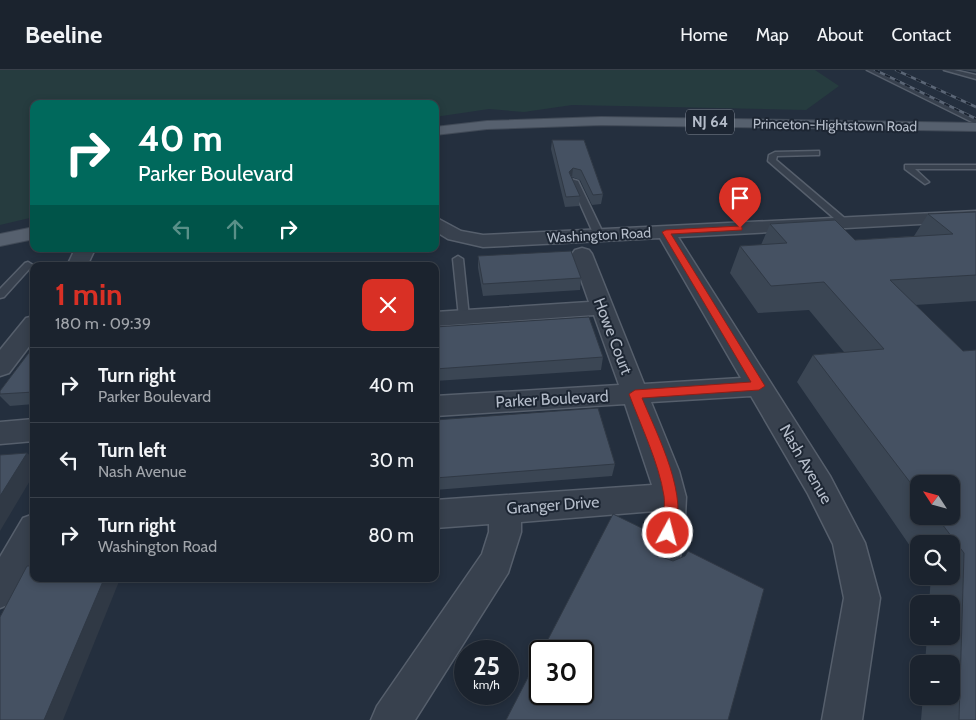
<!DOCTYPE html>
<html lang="en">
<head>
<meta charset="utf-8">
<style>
	:root { --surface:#1b232e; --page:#282f3a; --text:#f1f3f6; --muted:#a0a4aa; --line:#39404a; --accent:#d93025 }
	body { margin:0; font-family:Cabin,sans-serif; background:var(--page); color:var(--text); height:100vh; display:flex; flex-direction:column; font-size:19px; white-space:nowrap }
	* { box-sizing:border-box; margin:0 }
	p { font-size:16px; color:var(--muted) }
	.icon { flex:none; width:28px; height:28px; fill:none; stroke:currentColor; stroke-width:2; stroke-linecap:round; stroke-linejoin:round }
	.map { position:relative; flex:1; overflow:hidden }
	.sheet { position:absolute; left:30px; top:192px; width:409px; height:320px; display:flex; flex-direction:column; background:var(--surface); border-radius:10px; box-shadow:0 2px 8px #0003,0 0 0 1px var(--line) }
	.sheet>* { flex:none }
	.guide { position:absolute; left:30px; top:30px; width:409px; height:152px; border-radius:10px; box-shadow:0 2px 8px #0003,0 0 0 1px var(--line); background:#00695c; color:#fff; overflow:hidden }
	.needle { width:32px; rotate:306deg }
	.controls { position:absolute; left:910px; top:405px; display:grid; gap:10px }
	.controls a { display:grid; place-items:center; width:50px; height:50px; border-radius:10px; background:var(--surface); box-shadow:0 2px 8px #0003,0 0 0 1px var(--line); font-size:25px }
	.speed { position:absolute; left:454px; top:570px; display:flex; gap:10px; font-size:25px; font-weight:700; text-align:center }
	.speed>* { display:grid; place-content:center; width:65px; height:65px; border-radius:50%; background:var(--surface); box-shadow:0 2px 8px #0003,0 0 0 1px var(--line); line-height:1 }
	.speed small { font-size:12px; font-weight:400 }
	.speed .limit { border:2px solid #111; border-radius:8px; background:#fff; color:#111 }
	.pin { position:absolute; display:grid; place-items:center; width:42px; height:42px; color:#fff; margin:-51px -21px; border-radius:50% 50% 50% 0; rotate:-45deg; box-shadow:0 0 5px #0007 }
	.pin .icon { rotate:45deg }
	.me { position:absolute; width:55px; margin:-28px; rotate:7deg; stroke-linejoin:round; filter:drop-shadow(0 0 4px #0008) }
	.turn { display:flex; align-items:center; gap:18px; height:105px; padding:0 25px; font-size:22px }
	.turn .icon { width:65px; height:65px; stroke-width:2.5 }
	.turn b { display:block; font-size:35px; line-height:42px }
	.lanes { display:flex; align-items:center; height:48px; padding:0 25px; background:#0003; justify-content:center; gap:25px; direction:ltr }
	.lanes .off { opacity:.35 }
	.round { display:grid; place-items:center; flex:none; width:52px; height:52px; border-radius:10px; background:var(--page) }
	.summary { display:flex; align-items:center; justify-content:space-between; height:85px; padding:0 25px }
	h1 { font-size:30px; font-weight:700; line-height:38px; color:var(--accent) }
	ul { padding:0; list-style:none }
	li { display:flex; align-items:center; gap:15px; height:75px; padding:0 25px; border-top:1px solid var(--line) }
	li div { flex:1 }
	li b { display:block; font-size:19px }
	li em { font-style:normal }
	header { display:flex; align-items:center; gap:30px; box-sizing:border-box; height:70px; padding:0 25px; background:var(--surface); border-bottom:1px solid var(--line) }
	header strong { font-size:24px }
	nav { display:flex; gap:28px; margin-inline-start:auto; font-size:18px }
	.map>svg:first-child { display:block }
	.green { fill:#263c3f }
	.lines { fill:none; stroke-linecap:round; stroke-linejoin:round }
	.service-casing { stroke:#565f6c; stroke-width:3 }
	.minor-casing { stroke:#565f6c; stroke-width:3 }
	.primary-casing { stroke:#414a57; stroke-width:2 }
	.service { fill:#38414e; fill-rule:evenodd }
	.minor { fill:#38414e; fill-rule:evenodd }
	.primary { fill:#56606e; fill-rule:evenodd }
	.rail-casing { stroke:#5a6575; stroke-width:2.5 }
	.rail { stroke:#1d2633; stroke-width:2; stroke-dasharray:5.5; stroke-linecap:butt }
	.wall { fill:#3b4654; fill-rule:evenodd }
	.shaded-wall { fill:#303945 }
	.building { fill:#455162; stroke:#303945 }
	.route { fill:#d93025; stroke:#8d1f18 }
	.labels { text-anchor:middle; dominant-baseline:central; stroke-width:4; stroke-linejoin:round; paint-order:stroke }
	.far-street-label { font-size:14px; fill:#b4bcc9; stroke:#1d2633 }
	.shield { fill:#1d2633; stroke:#878f9c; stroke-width:1 }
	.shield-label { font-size:15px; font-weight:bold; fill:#b4bcc9 }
	.street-label { font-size:16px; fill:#b4bcc9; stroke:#1d2633 }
</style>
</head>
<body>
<header>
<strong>Beeline</strong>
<nav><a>Home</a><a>Map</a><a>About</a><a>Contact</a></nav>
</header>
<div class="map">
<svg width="976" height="650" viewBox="0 0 976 650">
	<rect width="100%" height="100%" fill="#242f3e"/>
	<!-- green -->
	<path class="green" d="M0,0h815l24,16 -33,24 -234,-5 -48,7 -35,-3 -54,8v-13h-401v113l-34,8z"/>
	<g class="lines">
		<defs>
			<g id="service">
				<path d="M867,0h7l102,49v5z"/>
				<path d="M944,0h10l22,5v4z"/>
				<path d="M819,81v4h-3l-39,1 -1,4 72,61v4h-6l-74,-64 1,-6 6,-3z"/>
				<path d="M905,95h71v4h-61l14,13 -4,2 -20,-15z"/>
				<path d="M571,109l7,2 26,54 -2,2h-6l-2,-2 -24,-54z"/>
				<path d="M458,186l5,3 6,58 -5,3 -5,-3 -6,-58z"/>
				<path d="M28,192l5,3 -2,2 -27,30 -4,1v-9l25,-26z"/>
			</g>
			<g id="minor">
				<path d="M976,141v10l-298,16 152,239 35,67 15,55 -18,122h-40l22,-122 -11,-54 -25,-50 -57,-98 -100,6 28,69 7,26 -2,40 -5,25 -5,11 -12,5 -12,-5 -5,-11 10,-51 -134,11v10l-13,41 -93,147h-44l6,-14 105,-152 7,-22v-8l-54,4v-28l217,-15 -27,-81 -190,12v-20l184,-11 -25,-70 -159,11v-14l154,-10 -17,-48 3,-4 7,-2 7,2 3,4 52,130 97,-6 -81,-140 -177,9 -35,-8 -13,-8v-14l26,14 22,4z"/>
				<path d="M75,179h20l-8,17h-20z"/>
				<path d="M34,246v24l-25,33 -9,3v-26l26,-32z"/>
				<path d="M34,349v22l-34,3v-22z"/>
				<path d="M34,444v47l-22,42 -12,5v-51l23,-39z"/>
			</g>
			<g id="primary">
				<path d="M601,47l375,6v8l-375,-6 -114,4 -52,6v-8l52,-6z"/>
				<path d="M34,157v12l-34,7v-12z"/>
			</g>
		</defs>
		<!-- service casing -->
		<use href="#service" class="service-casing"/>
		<!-- minor casing -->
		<use href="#minor" class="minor-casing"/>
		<!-- primary casing -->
		<use href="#primary" class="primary-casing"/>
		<!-- service -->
		<use href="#service" class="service"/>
		<!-- minor -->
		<use href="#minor" class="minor"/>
		<!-- primary -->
		<use href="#primary" class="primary"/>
		<defs>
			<g id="rail">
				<path d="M875,0l101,49"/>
				<path d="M896,0l80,37"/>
			</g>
		</defs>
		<!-- rail casing -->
		<use href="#rail" class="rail-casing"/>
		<!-- rail -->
		<use href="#rail" class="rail"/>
	</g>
	<!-- wall -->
	<g class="wall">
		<path d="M963,0h13v2z"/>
		<path d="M552,70h32l19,54 -2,10 -9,1 -12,-25 -8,-3 8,19 -1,10 -14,1 -14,-58z"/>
		<path d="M976,142v89l-61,4 48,46 13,369h-55l2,-24h28v-32h-26l2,-28h24v-32h-22l2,-28h20v-32h-32v15l-122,-177 16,-27 31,-3 -35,-42 -51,3 -28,-40 10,-27 21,-1 9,-21 85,16 59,-4 14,-22zM919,414l32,32h-32z"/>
		<path d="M478,186l103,22 -1,12 -97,6 -5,-28z"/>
		<path d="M435,257l168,30 -2,13 -166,11z"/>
		<path d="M34,276v58l-24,2 -10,-10v-5z"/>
		<path d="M435,350l180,44 -3,12 -177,14z"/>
	</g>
	<!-- shaded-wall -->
	<g class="shaded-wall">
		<path d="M573,98l-1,9 -3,-5z"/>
		<path d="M27,383l7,6v15l-34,57v-35z"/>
		<path d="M104,509h16l-57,141h-19z"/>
	</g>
	<!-- building -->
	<g class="building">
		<path d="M552,70h32l19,54 -10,1 -12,-25 -8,-2 -4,4 11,24 -14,1z"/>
		<path d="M976,142v63l-86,5 73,71 13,-1v370h-17l5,-167 -28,-37h15v-32h-32v10l-106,-139 71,-6 -60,-67 -53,4 -31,-40 47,-3 -17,-19 65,-4 20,20 98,-6 -25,-20z"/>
		<path d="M571,181l10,27 -98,6 -5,-28z"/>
		<path d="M589,247l14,40 -168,12v-42z"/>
		<path d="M34,276v46l-34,2v-3z"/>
		<path d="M598,338l17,56 -180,14v-58z"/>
		<path d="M27,383l-27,43v-41z"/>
		<path d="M613,444l41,20 -2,10 7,12 14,5 12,-5 3,-5 76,38 -36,131h-222l34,-66v40h42v-43h-40z"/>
		<path d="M27,496h7v13h70l-60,141h-44v-103z"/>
	</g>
	<!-- route -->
	<path class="route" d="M740,156l2,1v3l-71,4 94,152 -6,4 -117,8c15,37 49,100 31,140l-5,2 -4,-2c-4,-8 2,-31 0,-42 -5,-33 -23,-70 -35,-102l6,-4 116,-8 -89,-150 4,-2z"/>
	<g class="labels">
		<!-- far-street labels -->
		<g class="far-street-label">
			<text transform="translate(835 55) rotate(1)">Princeton-Hightstown Road</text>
			<text transform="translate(599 165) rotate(-3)">Washington Road</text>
		</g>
		<!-- shield labels -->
		<rect class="shield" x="686" y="39.5" width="48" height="25" rx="4"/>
		<g class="shield-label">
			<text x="710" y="52">NJ 64</text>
		</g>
		<!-- street labels -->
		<g class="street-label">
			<text transform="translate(613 266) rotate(69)">Howe Court</text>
			<text transform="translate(552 329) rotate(-3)">Parker Boulevard</text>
			<text transform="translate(806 394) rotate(60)">Nash Avenue</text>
			<text transform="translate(553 435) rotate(-4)">Granger Drive</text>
		</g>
	</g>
</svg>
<div class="controls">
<a><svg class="needle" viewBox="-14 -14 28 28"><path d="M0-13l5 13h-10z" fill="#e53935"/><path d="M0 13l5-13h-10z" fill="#a0a4aa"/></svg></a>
<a><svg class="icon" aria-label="search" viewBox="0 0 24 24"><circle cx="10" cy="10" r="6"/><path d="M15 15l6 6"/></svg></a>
<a>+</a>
<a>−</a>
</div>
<div class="speed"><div>25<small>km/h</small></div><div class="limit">30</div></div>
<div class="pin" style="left:740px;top:158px;background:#d93025"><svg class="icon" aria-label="arrive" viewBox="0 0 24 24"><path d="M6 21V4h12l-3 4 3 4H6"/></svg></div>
<svg class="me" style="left:668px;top:463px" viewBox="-20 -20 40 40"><circle r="17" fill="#d93025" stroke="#fff" stroke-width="3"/><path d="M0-11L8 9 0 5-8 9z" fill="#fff"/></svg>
<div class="guide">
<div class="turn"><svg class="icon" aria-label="right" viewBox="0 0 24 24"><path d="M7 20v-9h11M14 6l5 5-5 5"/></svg><div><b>40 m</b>Parker Boulevard</div></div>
<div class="lanes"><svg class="icon off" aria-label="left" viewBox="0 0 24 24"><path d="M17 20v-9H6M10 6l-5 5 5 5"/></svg><svg class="icon off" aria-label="ahead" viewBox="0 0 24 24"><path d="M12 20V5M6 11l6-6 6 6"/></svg><svg class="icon" aria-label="right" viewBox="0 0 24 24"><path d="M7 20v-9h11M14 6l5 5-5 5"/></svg></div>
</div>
<section class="sheet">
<div class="summary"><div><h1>1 min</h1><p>180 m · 09:39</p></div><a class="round" style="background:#d93025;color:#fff"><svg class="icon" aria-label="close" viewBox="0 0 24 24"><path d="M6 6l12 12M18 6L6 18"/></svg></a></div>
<ul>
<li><svg class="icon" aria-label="right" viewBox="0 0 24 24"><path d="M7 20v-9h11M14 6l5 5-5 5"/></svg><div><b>Turn right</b><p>Parker Boulevard</p></div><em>40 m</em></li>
<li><svg class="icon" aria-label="left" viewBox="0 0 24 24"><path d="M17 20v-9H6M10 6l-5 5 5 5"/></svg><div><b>Turn left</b><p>Nash Avenue</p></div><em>30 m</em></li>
<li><svg class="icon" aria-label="right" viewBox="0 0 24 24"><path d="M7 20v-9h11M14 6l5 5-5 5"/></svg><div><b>Turn right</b><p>Washington Road</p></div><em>80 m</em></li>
</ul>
</section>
</div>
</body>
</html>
